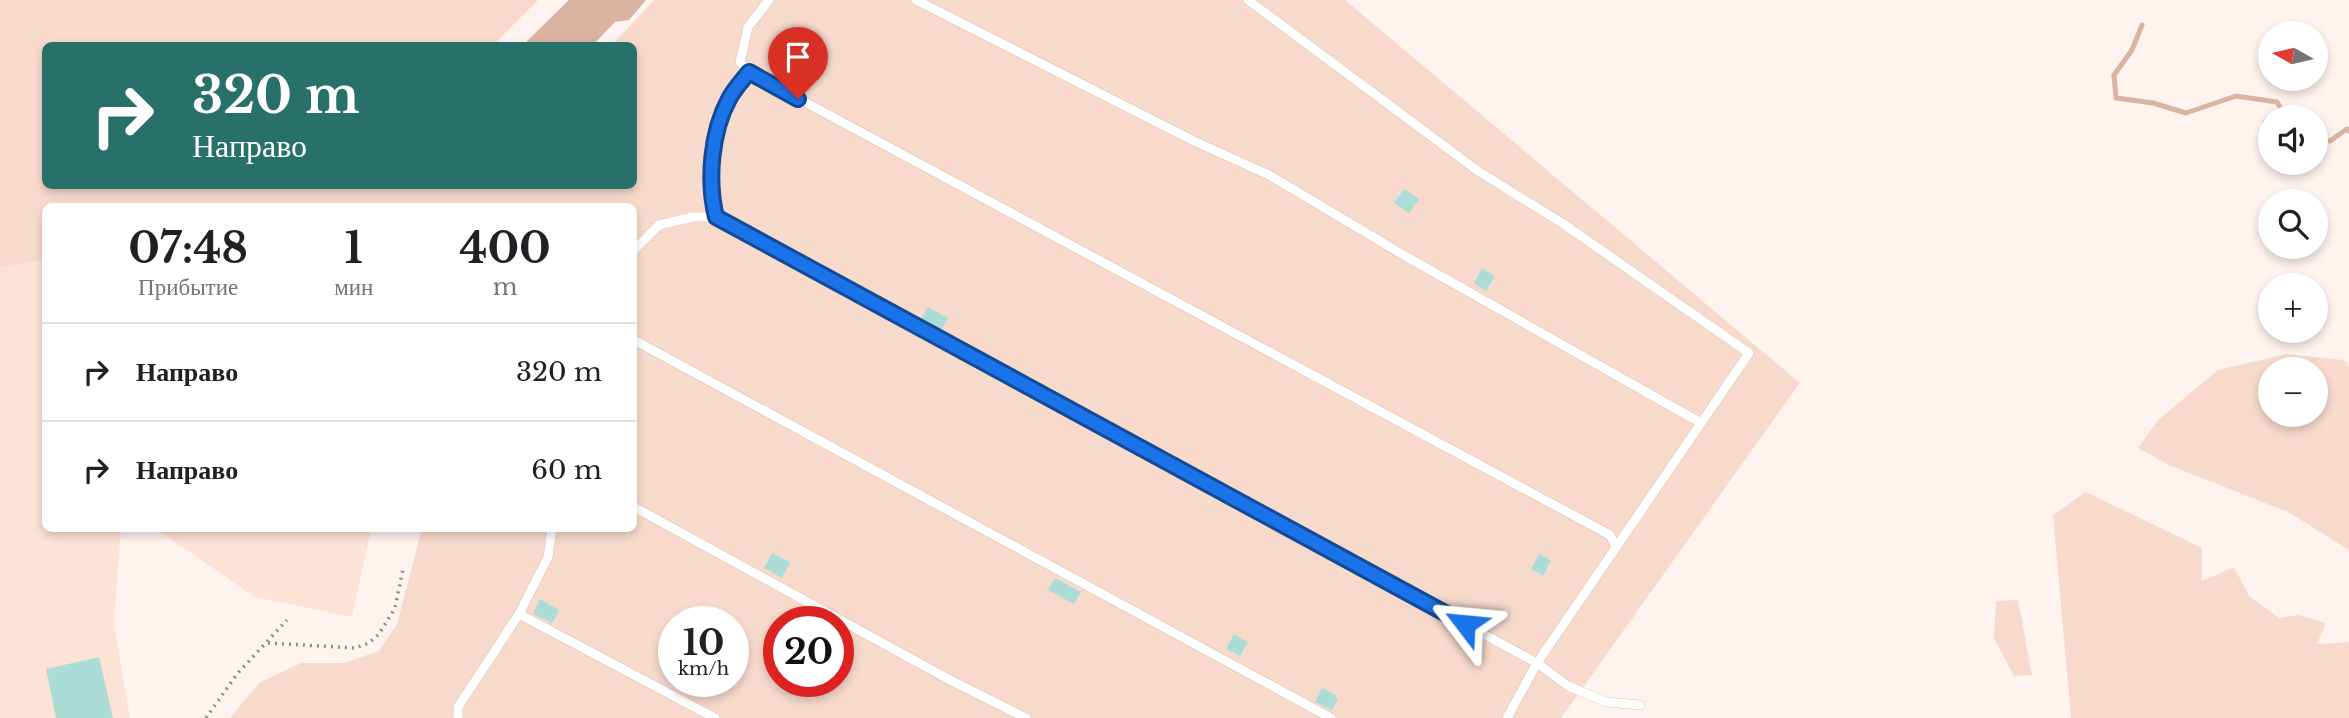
<!DOCTYPE html>
<html lang="ru">
<head>
<meta charset="utf-8">
<style>
	:root { --surface:#fff; --page:#f6f6f6; --text:#202124; --muted:#757577; --line:#e0e0e0 }
	body { margin:0; font-family:"Libre Baskerville",serif; background:var(--page); color:var(--text); height:100vh; display:flex; flex-direction:column; font-size:26px; white-space:nowrap }
	* { box-sizing:border-box; margin:0 }
	p { font-size:23px; color:var(--muted) }
	.icon { flex:none; width:38px; height:38px; fill:none; stroke:currentColor; stroke-width:2; stroke-linecap:round; stroke-linejoin:round }
	.map { position:relative; flex:1; overflow:hidden }
	.sheet { position:absolute; left:42px; top:203px; width:595px; height:329px; display:flex; flex-direction:column; background:var(--surface); border-radius:10px; box-shadow:0 4px 10px #0003 }
	.sheet>* { flex:none }
	.top-card { position:absolute; left:42px; top:42px; width:595px; height:147px; border-radius:10px; box-shadow:0 4px 10px #0003; background:#28716a; color:#fff; overflow:hidden }
	.needle { width:46px; rotate:278deg }
	.buttons { position:absolute; left:2258px; top:21px; display:grid; gap:14px }
	.buttons a { display:grid; place-items:center; width:70px; height:70px; border-radius:50%; background:var(--surface); box-shadow:0 4px 10px #0003; font-size:35px }
	.speed { position:absolute; left:658px; top:606px; display:flex; gap:14px; font-size:35px; font-weight:700; text-align:center }
	.speed>* { display:grid; place-content:center; width:91px; height:91px; border-radius:50%; background:var(--surface); box-shadow:0 4px 10px #0003; line-height:1 }
	.speed small { font-size:18px; font-weight:400 }
	.speed .limit { border:10px solid #d22; background:#fff; color:#111 }
	.pin { position:absolute; display:grid; place-items:center; width:60px; height:60px; color:#fff; margin:-72px -30px; border-radius:50% 50% 50% 0; rotate:-45deg; box-shadow:0 0 7px #0007 }
	.pin .icon { rotate:45deg }
	.me { position:absolute; width:77px; margin:-38px; rotate:299deg; stroke-linejoin:round; filter:drop-shadow(0 0 5px #0008) }
	.turn { display:flex; align-items:center; gap:24px; height:147px; padding:0 35px; font-size:32px }
	.turn .icon { width:91px; height:91px; stroke-width:2.5 }
	.turn b { display:block; font-size:49px; line-height:60px }
	.eta { display:flex; justify-content:space-evenly; align-items:center; height:119px; text-align:center }
	.eta b { font-size:42px; font-weight:700; line-height:49px }
	ul { padding:0; list-style:none }
	li { display:flex; align-items:center; gap:21px; height:98px; padding:0 35px; border-top:2px solid var(--line) }
	li div { flex:1 }
	li b { display:block; font-size:26px }
	li em { font-style:normal }
	.map>svg:first-child { display:block }
	.built { fill:#fde2d6 }
	.green { fill:#f8dacd; fill-rule:evenodd }
	.water { fill:#dab4a2 }
	.lines { fill:none; stroke-linecap:round; stroke-linejoin:round }
	.stream { stroke:#dab4a2; stroke-width:5 }
	.building { fill:#abdcd5 }
	.lane-casing { stroke:#d9c0b5; stroke-width:10 }
	.path { stroke:#938985; stroke-width:3.5; stroke-dasharray:2 5; stroke-linecap:butt }
	.lane { stroke:#fff; stroke-width:9 }
	.route-casing { stroke:#114b97; stroke-width:18 }
	.route { stroke:#1a73e8; stroke-width:12 }
</style>
</head>
<body>
<div class="map">
<svg width="2349" height="718" viewBox="0 0 2349 718">
	<rect width="100%" height="100%" fill="#fef3ef"/>
	<!-- built -->
	<g class="built">
		<path d="M45,260l1,268 75,1 -7,94 16,95h-130v-451z"/>
		<path d="M156,529h215l-19,88 -97,-20z"/>
	</g>
	<!-- green -->
	<g class="green">
		<path d="M0,0h538l-45,45 -447,1v140h588v-140l-22,-1 42,-45h691l455,383 -239,335h-1331l29,-35 42,-20h43l35,-12 18,-27 25,-95 212,-1v-322h-588l-1,54 -45,7zM674,621h59v60h-59zM779,621h59v60h-59z"/>
		<path d="M2287,354l56,6 6,5v185l-61,-38 -119,-47 -31,-17 20,-28 60,-50zM2270,369h45v46h-45z"/>
		<path d="M2086,492l116,56v33l32,-14 15,29 30,22 20,-3 27,8 -9,21 32,-2v76h-278l-18,-203z"/>
		<path d="M2018,600l14,75 -18,1 -20,-38 2,-37z"/>
	</g>
	<!-- water -->
	<path class="water" d="M569,0h77l-17,20 -14,2 -22,23h-70z"/>
	<g class="lines">
		<!-- stream -->
		<g class="stream">
			<path d="M2142,25l-10,25 -18,25 2,23 37,5 33,10 50,-17 41,6 5,8 -10,7"/>
			<path d="M2270,119l-5,3 5,5"/>
			<path d="M2315,140l15,1 17,-12 2,2"/>
		</g>
	</g>
	<!-- building -->
	<g class="building">
		<path d="M1404,189l15,10 -10,14 -15,-10z"/>
		<path d="M1482,268l13,8 -9,15 -12,-8z"/>
		<path d="M928,307l20,11 -7,12 -20,-11z"/>
		<path d="M772,553l18,9 -8,16 -18,-10z"/>
		<path d="M1539,554l12,6 -8,16 -12,-7z"/>
		<path d="M1055,578l26,14 -7,12 -26,-14z"/>
		<path d="M540,599l19,11 -7,13 -19,-9z"/>
		<path d="M1234,634l14,8 -8,14 -14,-7z"/>
		<path d="M99,657l14,61h-57l-10,-49z"/>
		<path d="M1322,688l14,7 -1,2 3,2 -6,11 -17,-8z"/>
	</g>
	<g class="lines">
		<defs>
			<g id="lane">
				<path d="M916,0l278,141 77,35 136,81 294,166"/>
				<path d="M1248,0l230,171 84,52 187,130 -212,310 -30,55"/>
				<path d="M749,72l861,463 6,12"/>
				<path d="M716,217l821,446 31,23 38,16 34,3"/>
				<path d="M634,250l25,-25 34,-8h23c-9,-36 -5,-85 13,-118 5,-10 13,-18 20,-27l-9,-10 8,-35 21,-27"/>
				<path d="M634,340l697,378"/>
				<path d="M634,507l316,173 76,38"/>
				<path d="M519,614l196,104"/>
				<path d="M458,718v-11l61,-93 29,-57 4,-29"/>
			</g>
		</defs>
		<!-- lane casing -->
		<use href="#lane" class="lane-casing"/>
		<!-- path -->
		<g class="path">
			<path d="M268,643l87,5 14,-5 10,-9 16,-26 8,-39"/>
			<path d="M206,718l31,-44 50,-54"/>
		</g>
		<!-- lane -->
		<use href="#lane" class="lane"/>
	</g>
	<g class="lines">
		<defs>
			<path id="route" d="M798,99l-49,-27c-7,9 -15,17 -20,27 -18,33 -22,82 -13,118l749,407"/>
		</defs>
		<!-- route casing -->
		<use href="#route" class="route-casing"/>
		<!-- route -->
		<use href="#route" class="route"/>
	</g>
</svg>
<div class="buttons">
<a><svg class="needle" viewBox="-14 -14 28 28"><path d="M0-13l5 13h-10z" fill="#e53935"/><path d="M0 13l5-13h-10z" fill="#757577"/></svg></a>
<a><svg class="icon" aria-label="sound" viewBox="0 0 24 24"><path d="M4 9h4l5-4v14l-5-4H4zM17 9q2 3 0 6"/></svg></a>
<a><svg class="icon" aria-label="search" viewBox="0 0 24 24"><circle cx="10" cy="10" r="6"/><path d="M15 15l6 6"/></svg></a>
<a>+</a>
<a>−</a>
</div>
<div class="speed"><div>10<small>km/h</small></div><div class="limit">20</div></div>
<div class="pin" style="left:798px;top:99px;background:#d93025"><svg class="icon" aria-label="arrive" viewBox="0 0 24 24"><path d="M6 21V4h12l-3 4 3 4H6"/></svg></div>
<svg class="me" style="left:1465px;top:624px" viewBox="-20 -20 40 40"><path d="M0-17L14 15 0 8-14 15z" fill="#1a73e8" stroke="#fff" stroke-width="4"/></svg>
<div class="top-card">
<div class="turn"><svg class="icon" aria-label="right" viewBox="0 0 24 24"><path d="M7 20v-9h11M14 6l5 5-5 5"/></svg><div><b>320 m</b>Направо</div></div>
</div>
<section class="sheet">
<div class="eta">
<div><b>07:48</b><p>Прибытие</p></div>
<div><b>1</b><p>мин</p></div>
<div><b>400</b><p>m</p></div>
</div>
<ul>
<li><svg class="icon" aria-label="right" viewBox="0 0 24 24"><path d="M7 20v-9h11M14 6l5 5-5 5"/></svg><div><b>Направо</b></div><em>320 m</em></li>
<li><svg class="icon" aria-label="right" viewBox="0 0 24 24"><path d="M7 20v-9h11M14 6l5 5-5 5"/></svg><div><b>Направо</b></div><em>60 m</em></li>
</ul>
</section>
</div>
</body>
</html>
